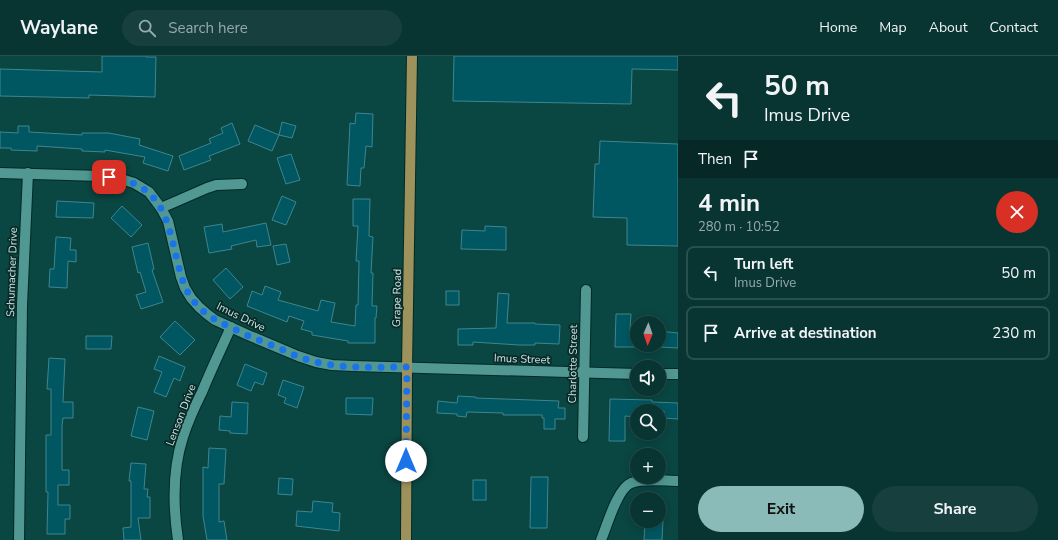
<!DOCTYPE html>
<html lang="en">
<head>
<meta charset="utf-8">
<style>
	:root { --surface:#083432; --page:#163f3e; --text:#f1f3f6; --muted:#98aaac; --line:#294f4d; --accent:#8bbbb9 }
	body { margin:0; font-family:"Nunito Sans",sans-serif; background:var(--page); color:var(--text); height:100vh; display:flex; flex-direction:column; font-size:15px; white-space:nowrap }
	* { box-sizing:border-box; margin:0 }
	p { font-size:13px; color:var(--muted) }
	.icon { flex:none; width:22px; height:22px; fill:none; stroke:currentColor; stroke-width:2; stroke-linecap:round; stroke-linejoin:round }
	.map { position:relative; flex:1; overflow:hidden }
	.sheet { display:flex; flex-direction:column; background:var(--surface); width:380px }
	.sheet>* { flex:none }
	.top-card { background:#083432; color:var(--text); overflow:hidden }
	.needle { width:26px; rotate:182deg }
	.fabs { position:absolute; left:630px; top:260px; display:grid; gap:8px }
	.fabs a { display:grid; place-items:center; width:36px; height:36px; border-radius:50%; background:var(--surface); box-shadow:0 2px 10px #0003,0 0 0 1px var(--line); font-size:20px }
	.pin { position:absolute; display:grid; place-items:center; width:34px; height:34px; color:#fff; margin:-17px; border-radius:8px; box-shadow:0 2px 6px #0006 }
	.me { position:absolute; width:44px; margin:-22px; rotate:0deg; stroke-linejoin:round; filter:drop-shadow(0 0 3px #0008) }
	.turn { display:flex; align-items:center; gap:14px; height:84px; padding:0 20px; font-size:18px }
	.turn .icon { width:52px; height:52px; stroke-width:2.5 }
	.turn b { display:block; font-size:28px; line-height:34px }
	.then { display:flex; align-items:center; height:38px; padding:0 20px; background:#0003; gap:8px; font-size:15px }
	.round { display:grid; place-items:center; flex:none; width:42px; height:42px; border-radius:21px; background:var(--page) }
	.headline { display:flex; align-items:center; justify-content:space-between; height:68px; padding:0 20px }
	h1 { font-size:24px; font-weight:700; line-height:30px }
	.action { display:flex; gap:8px; margin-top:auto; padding:8px 20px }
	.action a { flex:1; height:46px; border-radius:24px; background:var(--accent); color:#111; font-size:16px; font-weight:700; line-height:46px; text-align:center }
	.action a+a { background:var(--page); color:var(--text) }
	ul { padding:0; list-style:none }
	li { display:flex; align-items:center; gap:12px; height:54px; margin:0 8px 6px; padding:0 12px; border:2px solid var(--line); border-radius:8px }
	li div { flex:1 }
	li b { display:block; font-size:15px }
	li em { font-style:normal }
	header { display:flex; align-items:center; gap:24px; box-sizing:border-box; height:56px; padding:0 20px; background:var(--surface); border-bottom:1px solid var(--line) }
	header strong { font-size:19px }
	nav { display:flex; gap:22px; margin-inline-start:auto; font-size:14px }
	.search { width:280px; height:36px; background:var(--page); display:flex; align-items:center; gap:10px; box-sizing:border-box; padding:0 14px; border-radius:22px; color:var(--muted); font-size:15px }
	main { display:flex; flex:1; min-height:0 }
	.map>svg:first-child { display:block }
	.building { fill:#005761; stroke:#3f858f }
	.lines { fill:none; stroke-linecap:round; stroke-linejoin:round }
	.minor-casing { stroke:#022a27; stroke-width:12 }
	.major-casing { stroke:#022a27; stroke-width:12 }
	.minor { stroke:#519892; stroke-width:10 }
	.major { stroke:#9d915c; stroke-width:10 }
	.route { stroke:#1a73e8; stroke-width:7; stroke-dasharray:0 12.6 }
	.labels { text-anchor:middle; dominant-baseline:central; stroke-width:3.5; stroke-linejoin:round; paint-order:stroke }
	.street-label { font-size:11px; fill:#c6e8e5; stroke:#0a2927 }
</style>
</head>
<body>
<header>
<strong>Waylane</strong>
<div class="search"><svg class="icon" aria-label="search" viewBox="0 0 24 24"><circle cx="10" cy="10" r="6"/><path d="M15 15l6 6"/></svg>Search here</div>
<nav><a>Home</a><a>Map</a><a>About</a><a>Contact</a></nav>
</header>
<main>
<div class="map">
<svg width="678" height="484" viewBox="0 0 678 484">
	<rect width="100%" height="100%" fill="#0a4642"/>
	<!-- building -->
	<g class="building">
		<path d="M102,0h44v1h10l-1,40 -66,-2v3l-89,-2v-27l102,3z"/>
		<path d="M454,0h224v14l-46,-1 -1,35 -178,-3z"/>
		<path d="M356,57l17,1 -1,33 -6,-1 -2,22h-3l-1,18 -13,-1 3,-62 5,1z"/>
		<path d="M282,66l14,4 -4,12 -13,-3z"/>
		<path d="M232,67l8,21 -31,12 2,4 -27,10 -5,-14 32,-13 -2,-4 14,-6 -2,-5z"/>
		<path d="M255,69l24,10 -7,16 -24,-10z"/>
		<path d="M18,70h11v6l53,3v-2h27l31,6 -1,6 34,11 -5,15 -25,-8 2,-6 -40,-7v2l-23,-1v-2l-45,-3v5l-26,-1v-2h-11v-16l18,1z"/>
		<path d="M600,85l78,3v102l-51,-1v-27l-34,-1 2,-53h4z"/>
		<path d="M291,98l9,26 -14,4 -9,-26z"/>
		<path d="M282,140l14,6 -10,23 -14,-5z"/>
		<path d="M353,143h17l-1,37 4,1 -2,36h2l-1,33h5l-1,12h-1v25h-27v-2l-36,-6v-3l-11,-3 3,-8 -15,-5 -2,6 -40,-16 5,-15 10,4 3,-9 16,6 -3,8 40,11 3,-11 14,3 -4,19 24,4 1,-21h2l1,-44h-3l2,-35h-5z"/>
		<path d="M57,145l37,2 -1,15 -37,-1z"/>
		<path d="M122,150l20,19 -11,12 -20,-19z"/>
		<path d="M266,167l5,22 -14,2 -1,-7 -25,6 1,3 -23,4 -5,-26 18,-3 1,8z"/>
		<path d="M485,170l21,1v23l-45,-1 1,-19 23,1z"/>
		<path d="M56,181l15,1 -1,12h6v12l-8,-1 -1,27 -18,-1 1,-18h4z"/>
		<path d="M148,187l6,26 -2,1 11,32 -22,7 -5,-14 10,-3 -6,-20 -2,1 -6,-26z"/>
		<path d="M286,188l4,18 -13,3 -4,-19z"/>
		<path d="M226,212l17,19 -13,12 -17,-19z"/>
		<rect x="446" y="235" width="13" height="14"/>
		<path d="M498,237l11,1 -2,29h28v1l25,1 -1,19 -24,-1v2h-16l-46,-3v3h-15v-16l38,-1z"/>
		<path d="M616,258h15l-1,16h7v17h-22z"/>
		<path d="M175,265l20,19 -15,15 -20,-18z"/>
		<path d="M659,275l19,2v15l-19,-1z"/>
		<path d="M86,280h26l-1,13h-25z"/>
		<path d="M159,300l26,11 -5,14 -6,-3 -8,19 -12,-5 8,-20 -8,-3z"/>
		<path d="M49,302l16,1 -2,43h10v16h-10l-1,8v44h7v15h-11v20h12v14h-5v15h-18l1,-42h-2v-57h5v-46h-4z"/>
		<path d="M245,308l22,9 -4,12 -8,-3 -4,9 -14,-6z"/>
		<path d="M283,324l21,7 -7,21 -13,-5 2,-5 -8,-3z"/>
		<path d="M458,340l18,1v1l83,3 -1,7h7v11h-10v10h-11v-11h-2v-3h-39v-2l-36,-1 -1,5 -9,-1v-2l-20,-1 1,-12 19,2z"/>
		<path d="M346,342h27l-1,17 -26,-1z"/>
		<path d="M610,343l42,1v2l26,1v16l-14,-1v-7h-27v6l-12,-1v25h-16z"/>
		<path d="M232,346l16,1 -1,31 -17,-1v-2l-11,-1 1,-14 11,1z"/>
		<path d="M138,351l16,4 -7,29 -16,-4z"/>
		<path d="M209,392l17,1 -2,35h-5v38l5,-1 3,19h-20l-4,-24v-49l5,1z"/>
		<path d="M131,407l15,1 -2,25h4l-1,8h3v21h-12l3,22h-17l-1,-12 8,-1v-46h-2z"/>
		<path d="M531,421h17l-1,51h-17z"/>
		<path d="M279,422l14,1 -1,16 -14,-1z"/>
		<rect x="473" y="424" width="13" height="20"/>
		<path d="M313,445l20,2 -1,9 8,1 -1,18 -43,-5 1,-15 15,1z"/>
		<path d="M645,465h18l-1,19h-18z"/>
	</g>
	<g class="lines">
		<defs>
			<g id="minor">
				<path d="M0,117l101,3 17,2 16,5 15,9 12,16 7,13 13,56 4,11 6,10 8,9 8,7 8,6 33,15 50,21 18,6 16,3 21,1 284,8"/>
				<path d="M161,152l46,-20 9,-3 26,-1"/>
				<path d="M659,318h19"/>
				<path d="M583,381l3,-147"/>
				<path d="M19,484l3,-235 6,-132"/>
				<path d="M178,484c-5,-34 -6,-69 5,-103 5,-16 12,-31 19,-45 9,-22 19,-43 29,-65"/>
				<path d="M601,484c6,-14 16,-51 30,-57 13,-5 34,-2 47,-2"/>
			</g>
			<path id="major" d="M406,484l1,-173 5,-311"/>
		</defs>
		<!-- minor casing -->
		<use href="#minor" class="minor-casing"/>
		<!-- major casing -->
		<use href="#major" class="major-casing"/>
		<!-- minor -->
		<use href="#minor" class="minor"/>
		<!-- major -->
		<use href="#major" class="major"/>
	</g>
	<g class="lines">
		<!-- route -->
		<path class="route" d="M109,121c54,7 58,42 69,87 4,16 8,30 21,43 11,12 26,17 41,25 13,6 26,11 39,16 12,6 24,11 37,14 30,7 61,5 91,5l-1,94"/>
	</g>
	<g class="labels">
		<!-- street labels -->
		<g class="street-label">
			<text transform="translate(12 216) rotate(-88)">Schumacher Drive</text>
			<text transform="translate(397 242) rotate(-89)">Grape Road</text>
			<text transform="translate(241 261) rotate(26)">Imus Drive</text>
			<text transform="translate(522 303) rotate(2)">Imus Street</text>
			<text transform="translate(573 308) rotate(-89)">Charlotte Street</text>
			<text transform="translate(181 359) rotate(-69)">Lenson Drive</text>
		</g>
	</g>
</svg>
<div class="fabs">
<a><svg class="needle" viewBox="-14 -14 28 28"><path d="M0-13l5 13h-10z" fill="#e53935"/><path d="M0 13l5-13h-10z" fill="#98aaac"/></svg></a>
<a><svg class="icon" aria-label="sound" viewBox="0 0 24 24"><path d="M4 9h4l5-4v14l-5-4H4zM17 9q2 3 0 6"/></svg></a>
<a><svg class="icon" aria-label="search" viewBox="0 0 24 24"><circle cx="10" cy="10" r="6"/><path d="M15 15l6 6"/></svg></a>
<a>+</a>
<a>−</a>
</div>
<div class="pin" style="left:109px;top:121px;background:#d93025"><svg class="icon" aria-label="arrive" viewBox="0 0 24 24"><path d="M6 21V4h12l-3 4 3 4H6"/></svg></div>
<svg class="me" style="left:406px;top:405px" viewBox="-20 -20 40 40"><circle r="19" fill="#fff"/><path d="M0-13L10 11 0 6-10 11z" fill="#1a73e8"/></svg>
</div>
<section class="sheet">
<div class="top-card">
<div class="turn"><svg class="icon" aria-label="left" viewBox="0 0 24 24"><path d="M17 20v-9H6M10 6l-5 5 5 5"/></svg><div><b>50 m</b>Imus Drive</div></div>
<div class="then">Then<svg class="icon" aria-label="arrive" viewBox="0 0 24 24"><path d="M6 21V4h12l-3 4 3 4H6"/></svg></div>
</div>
<div class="headline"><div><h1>4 min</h1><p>280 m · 10:52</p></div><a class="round" style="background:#d93025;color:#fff"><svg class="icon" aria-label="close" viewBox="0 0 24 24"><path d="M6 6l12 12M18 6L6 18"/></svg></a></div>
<ul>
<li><svg class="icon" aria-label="left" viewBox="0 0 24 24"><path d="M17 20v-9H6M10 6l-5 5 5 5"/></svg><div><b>Turn left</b><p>Imus Drive</p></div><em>50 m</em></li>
<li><svg class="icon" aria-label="arrive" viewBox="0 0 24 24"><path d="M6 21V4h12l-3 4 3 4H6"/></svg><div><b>Arrive at destination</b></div><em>230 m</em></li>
</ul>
<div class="action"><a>Exit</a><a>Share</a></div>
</section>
</main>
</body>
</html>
